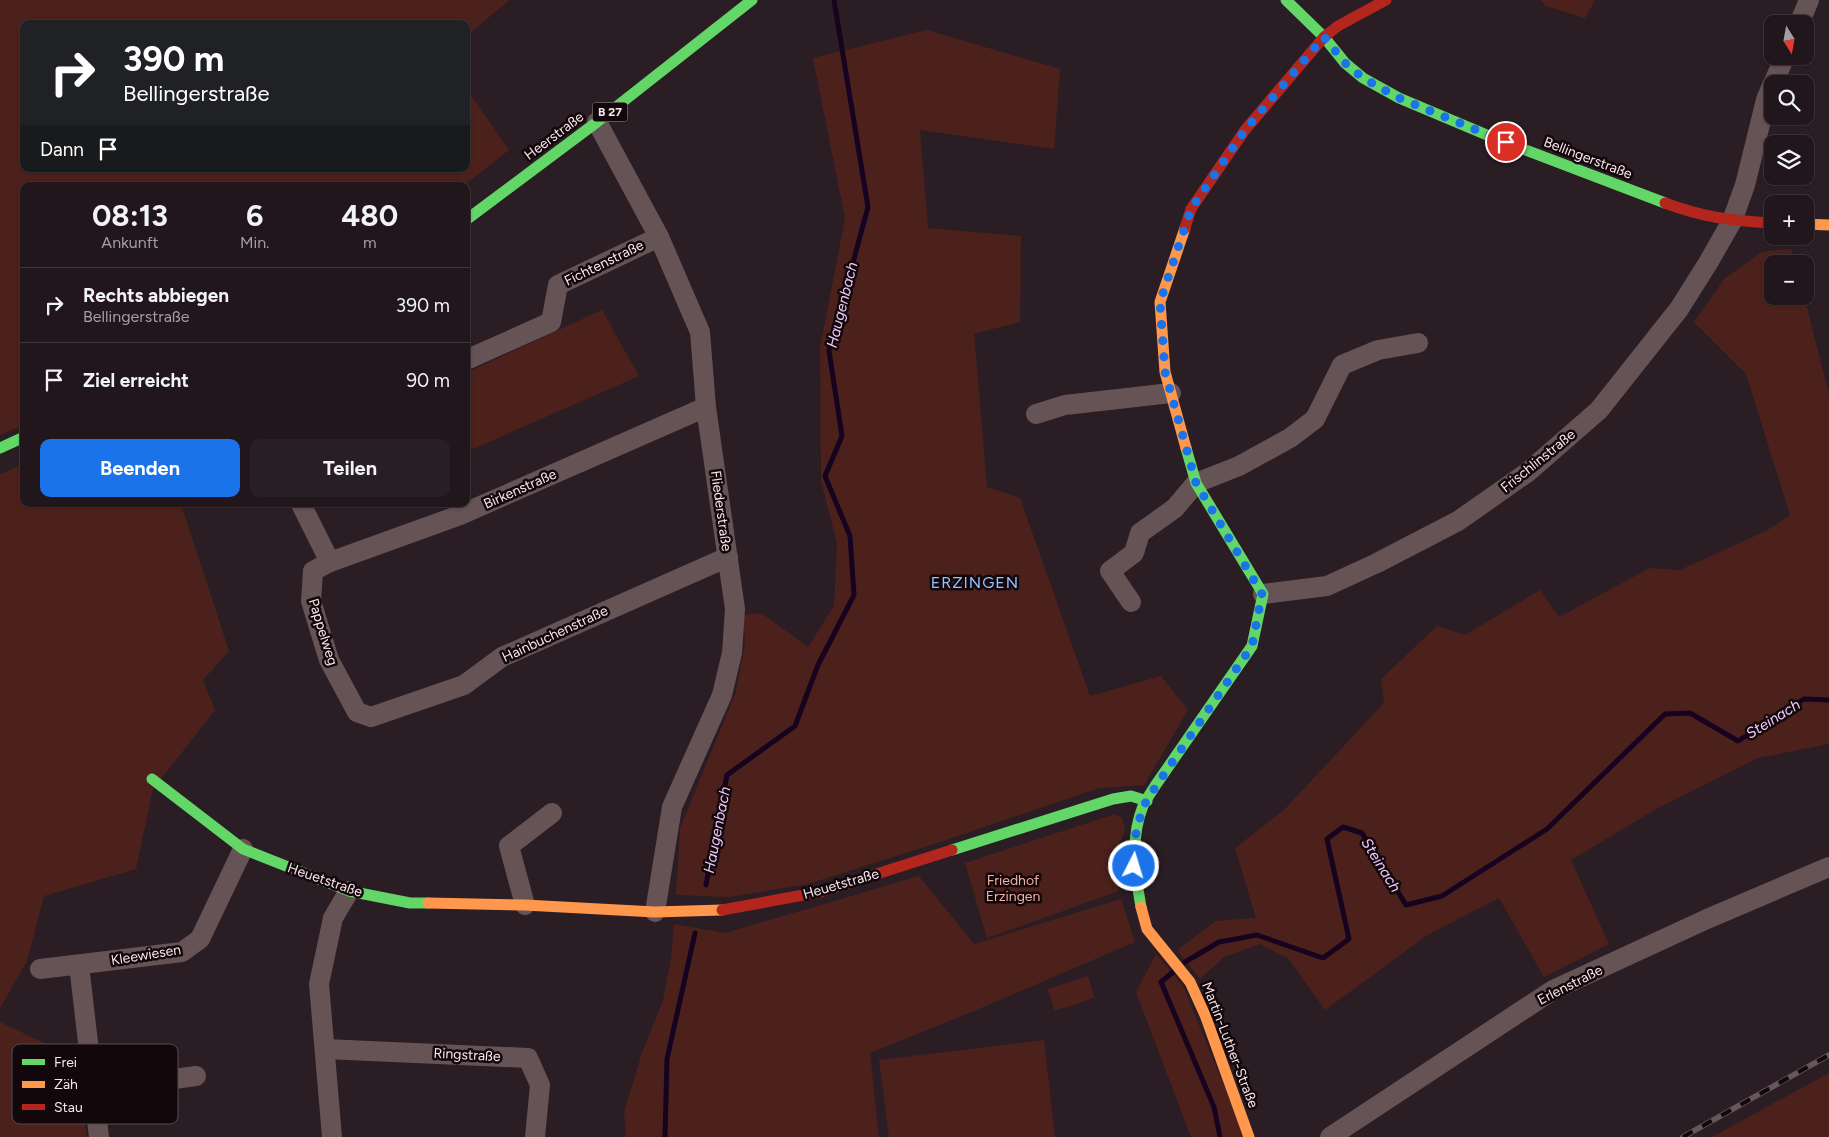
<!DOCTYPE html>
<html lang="de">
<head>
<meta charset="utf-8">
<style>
	:root { --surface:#20161b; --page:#281f24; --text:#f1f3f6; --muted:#a29fa3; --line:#3d353a; --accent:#1a73e8 }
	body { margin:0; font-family:Figtree,sans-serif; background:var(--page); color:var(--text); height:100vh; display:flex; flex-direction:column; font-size:19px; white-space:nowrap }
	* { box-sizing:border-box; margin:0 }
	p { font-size:16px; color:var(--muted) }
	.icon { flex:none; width:28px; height:28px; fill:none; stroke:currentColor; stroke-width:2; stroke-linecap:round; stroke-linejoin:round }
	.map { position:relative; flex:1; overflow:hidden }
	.drawer { position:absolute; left:20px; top:182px; width:450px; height:325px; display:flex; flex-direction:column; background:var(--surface); border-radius:10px; box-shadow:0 1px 4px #0004,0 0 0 1px var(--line) }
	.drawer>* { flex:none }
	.top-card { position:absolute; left:20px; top:20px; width:450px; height:152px; border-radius:10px; box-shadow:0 1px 4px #0004,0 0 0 1px var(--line); background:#202124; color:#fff; overflow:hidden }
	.needle { width:32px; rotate:169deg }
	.fabs { position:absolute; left:1764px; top:15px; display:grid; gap:10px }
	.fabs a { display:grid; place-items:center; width:50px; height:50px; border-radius:10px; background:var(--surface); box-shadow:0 1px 4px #0004,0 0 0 1px var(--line); font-size:25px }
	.pin { position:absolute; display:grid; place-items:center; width:42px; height:42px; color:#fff; margin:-21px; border:2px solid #fff; border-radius:50%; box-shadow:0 1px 5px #0007 }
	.me { position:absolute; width:55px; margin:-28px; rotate:5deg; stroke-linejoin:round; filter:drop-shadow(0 0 4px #0008) }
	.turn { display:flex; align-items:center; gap:18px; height:105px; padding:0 20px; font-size:22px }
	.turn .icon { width:65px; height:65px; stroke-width:2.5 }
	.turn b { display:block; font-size:35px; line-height:42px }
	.then { display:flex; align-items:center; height:48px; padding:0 20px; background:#0003; gap:10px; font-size:19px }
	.eta { display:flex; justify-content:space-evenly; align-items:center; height:85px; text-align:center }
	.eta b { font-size:30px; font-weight:700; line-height:35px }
	.button { display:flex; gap:10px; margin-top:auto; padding:10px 20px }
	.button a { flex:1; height:58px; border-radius:10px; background:var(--accent); color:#fff; font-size:20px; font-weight:700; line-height:58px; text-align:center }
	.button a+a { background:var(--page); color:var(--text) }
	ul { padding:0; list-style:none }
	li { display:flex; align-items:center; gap:15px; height:75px; padding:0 20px; border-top:1px solid var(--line) }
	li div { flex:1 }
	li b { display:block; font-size:19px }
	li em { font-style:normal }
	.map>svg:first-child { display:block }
	.green { fill:#4d211b }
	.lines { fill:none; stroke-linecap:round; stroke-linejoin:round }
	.stream { stroke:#15031f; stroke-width:5 }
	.street { stroke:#655356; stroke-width:20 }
	.fast { stroke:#63d668; stroke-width:11 }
	.slow { stroke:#ff974d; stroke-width:11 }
	.jam { stroke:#b3261e; stroke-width:11 }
	.rail-casing { stroke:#65575b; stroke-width:5.5 }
	.rail { stroke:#12070b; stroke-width:4; stroke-dasharray:11; stroke-linecap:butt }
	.route { stroke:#1a73e8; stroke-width:9; stroke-dasharray:0 16.2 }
	.labels { text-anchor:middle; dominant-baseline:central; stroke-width:5; stroke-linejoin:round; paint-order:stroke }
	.shield { fill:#12070b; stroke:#b4a3a9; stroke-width:1 }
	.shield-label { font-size:12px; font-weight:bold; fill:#f9e6ed }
	.street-label { font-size:14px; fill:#f9e6ed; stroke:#12070b }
	.park-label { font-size:14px; fill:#f2b0a3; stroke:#12070b }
	.water-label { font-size:15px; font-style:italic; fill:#eecbfe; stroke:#12070b }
	.quarter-label { font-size:16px; letter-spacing:1px; fill:#96c0ff; stroke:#12070b }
	.key { fill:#12070b; stroke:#574a4f; stroke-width:1 }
	.key-label { font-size:14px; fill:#f9e6ed }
</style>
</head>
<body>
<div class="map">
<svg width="1829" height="1137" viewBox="0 0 1829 1137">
	<rect width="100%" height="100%" fill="#2b1d24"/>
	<!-- green -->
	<g class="green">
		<path d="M0,0h509l-43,37v-13h-442v145h442v-81l43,62 -46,36h-439v239l-24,10z"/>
		<path d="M1540,0h55l-10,18 -39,-12z"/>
		<path d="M927,30l133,39 -6,80 -134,-19 8,98 93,8 -1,86 -46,12 13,153 33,11 70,198 71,-20 27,34 -44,75 -45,3 -159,54 -132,42 -79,13 -53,-2 4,-67 56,-136 9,-49 -2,-28 18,-2 47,34 26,-41 3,-63 -16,-62 -1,-133 25,-130 -32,-160z"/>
		<path d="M1791,249l4,15h-23v32h32l25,99v349l-71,14 -102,51 -85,51 38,84 -65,33 -45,-79 -70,36 -104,76 -37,-52 -28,-14 -36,13 -24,22 -23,-29 39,-29 40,-3 -21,-70 48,-37 101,-108 -3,-24 56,-53 28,9 75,-45 19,27 91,-49 30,2 86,-39 24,-16 -44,-141 -52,-52 31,-44 37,-26z"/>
		<path d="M602,310l37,66 -173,76v-79z"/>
		<path d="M24,464v40h157l48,147 -26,29 12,30 -62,79 -17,80 -92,27 -17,65 -27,47v-534z"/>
		<path d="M1115,814l7,4 3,11 -10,31 4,31 -132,47 -22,-75z"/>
		<path d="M919,876l55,68 147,-45 14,43 -154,66 -111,45 9,84h-253l-2,-25 18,-59 21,-53 8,-42 3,-34 51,9z"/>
		<path d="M1156,954l27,32 62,151h-54l-55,-145z"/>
		<path d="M1088,976l6,21 -19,8 -21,5 -6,-21z"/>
		<path d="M0,1022l73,35 14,80h-87z"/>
		<path d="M1044,1040l11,97h-166l-10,-77z"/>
		<path d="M1829,1073v64h-117z"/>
	</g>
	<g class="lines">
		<!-- stream -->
		<g class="stream">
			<path d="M706,885l21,-110 68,-49 23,-61 36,-70 -4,-59 -25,-60 17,-40 -13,-85 39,-144 -34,-207"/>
			<path d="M1185,962l34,-20 38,-7 66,23 26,-19 -22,-100 16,-12 19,6 44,72 36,-9 105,-67 118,-115 25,-1 48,28 66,-42 25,1"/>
			<path d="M1173,972l-12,10 53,125 6,30"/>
			<path d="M665,1137l2,-78 28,-126"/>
		</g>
		<!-- street -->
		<g class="street">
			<path d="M1799,24l10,-24"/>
			<path d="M1773,84l12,-28"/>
			<path d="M597,122l62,115 41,95 6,75 29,202 -3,44 -10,42 -50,112 -17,105"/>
			<path d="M466,360l85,-38 7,-37 101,-48"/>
			<path d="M1036,414l29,-9 106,-12"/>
			<path d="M301,504l29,58 -17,9 -2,30 18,59 28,52 14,5 93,-32 38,-28 226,-100"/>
			<path d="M330,562l130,-47 246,-108"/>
			<path d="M1263,594l64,-8 50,-23 81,-42 70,-49 71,-62 80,-101 29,-46 24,-42 13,-36 21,-85 6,-15"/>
			<path d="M1131,602l-21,-31 24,-18 6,-20 35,-25 21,-25 43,-17 51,-28 25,-19 27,-54 36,-15 40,-7"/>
			<path d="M525,905l-16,-59 43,-33"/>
			<path d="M79,965l20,172"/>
			<path d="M40,969l142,-17 18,-13 43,-90"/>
			<path d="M325,1049l203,9 12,27 -5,52"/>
			<path d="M94,1090l102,-14"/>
			<path d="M332,1137l-13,-153 14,-66 16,-27"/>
			<path d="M1330,1137l223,-147 154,-71 122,-52"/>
		</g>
		<!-- fast -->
		<g class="fast">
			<path d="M1286,0l38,37 21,26 18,15 36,20 95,40 171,65"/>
			<path d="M466,220l131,-98 155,-122"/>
			<path d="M0,448l24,-11"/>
			<path d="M152,779l91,70 106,42 61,12h18"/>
			<path d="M952,850l161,-51 18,-3 16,5"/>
			<path d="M1141,907c-6,-33 -11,-69 2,-101 3,-7 8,-13 12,-20l97,-140 11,-52 -67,-111 -10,-35"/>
		</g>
		<!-- slow -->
		<g class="slow">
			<path d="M1805,224l24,1"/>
			<path d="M1185,228l-25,74 5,70 21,76"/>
			<path d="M428,903l97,2 130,7 67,-2"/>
			<path d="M1141,907l6,22 43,53 15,33 44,122"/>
		</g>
		<!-- jam -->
		<g class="jam">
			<path d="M1665,203c37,14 67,18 107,20"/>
			<path d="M1185,228l6,-19 54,-79 79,-93 14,-11 48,-26"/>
			<path d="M722,910l98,-18 132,-42"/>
		</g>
		<defs>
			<path id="rail" d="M1683,1137l146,-82"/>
		</defs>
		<!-- rail casing -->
		<use href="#rail" class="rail-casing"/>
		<!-- rail -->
		<use href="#rail" class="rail"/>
	</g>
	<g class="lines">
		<!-- route -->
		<path class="route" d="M1134,866l2,-33 7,-26 13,-21 96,-140 10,-52 -66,-111 -31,-111 -5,-70 31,-93 54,-79 79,-93 21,26 18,15 36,20 107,44"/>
	</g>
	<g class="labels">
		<!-- shield labels -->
		<rect class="shield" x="592.5" y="102.5" width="35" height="19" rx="4"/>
		<g class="shield-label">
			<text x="610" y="112">B 27</text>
		</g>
		<!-- street labels -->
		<g class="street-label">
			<text transform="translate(554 136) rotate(-37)">Heerstraße</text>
			<text transform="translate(1588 158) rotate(21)">Bellingerstraße</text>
			<text transform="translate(604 263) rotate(-26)">Fichtenstraße</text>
			<text transform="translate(1538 461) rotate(-39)">Frischlinstraße</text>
			<text transform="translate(520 489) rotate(-24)">Birkenstraße</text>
			<text transform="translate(721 511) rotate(82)">Fliederstraße</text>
			<text transform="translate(323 632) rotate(73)">Pappelweg</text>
			<text transform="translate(555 634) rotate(-25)">Hainbuchenstraße</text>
			<text transform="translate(325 880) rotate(19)">Heuetstraße</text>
			<text transform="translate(841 884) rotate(-16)">Heuetstraße</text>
			<text transform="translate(146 955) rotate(-9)">Kleewiesen</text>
			<text transform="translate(1570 985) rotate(-27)">Erlenstraße</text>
			<text transform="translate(1230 1045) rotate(69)">Martin-Luther-Straße</text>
			<text transform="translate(467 1055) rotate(3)">Ringstraße</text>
		</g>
		<!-- park labels -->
		<g class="park-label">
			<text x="1013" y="880">Friedhof<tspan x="1013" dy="16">Erzingen</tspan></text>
		</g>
		<!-- water labels -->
		<g class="water-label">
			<text transform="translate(842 305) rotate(-76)">Haugenbach</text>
			<text transform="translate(1773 719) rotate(-32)">Steinach</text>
			<text transform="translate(717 830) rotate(-79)">Haugenbach</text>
			<text transform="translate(1381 865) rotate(58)">Steinach</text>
		</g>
		<!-- quarter labels -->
		<g class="quarter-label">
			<text x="975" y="582">ERZINGEN</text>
		</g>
	</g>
	<!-- legend -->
	<rect x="12" y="1044" width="166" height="80" rx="8" class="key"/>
	<rect x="22" y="1059" width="23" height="6" fill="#63d668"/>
	<rect x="22" y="1081" width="23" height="7" fill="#ff974d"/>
	<rect x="22" y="1104" width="23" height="6" fill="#b3261e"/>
	<g class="key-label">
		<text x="54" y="1067">Frei</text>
		<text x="54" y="1089">Zäh</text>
		<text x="54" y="1112">Stau</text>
	</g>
</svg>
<div class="fabs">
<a><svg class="needle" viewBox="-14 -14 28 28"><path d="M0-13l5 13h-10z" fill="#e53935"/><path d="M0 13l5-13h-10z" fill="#a29fa3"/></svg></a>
<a><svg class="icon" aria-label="search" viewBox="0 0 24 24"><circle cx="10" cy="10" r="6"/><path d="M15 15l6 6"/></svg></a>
<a><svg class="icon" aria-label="layers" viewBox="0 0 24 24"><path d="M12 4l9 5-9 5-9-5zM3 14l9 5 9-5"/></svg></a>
<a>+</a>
<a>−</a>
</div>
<div class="pin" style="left:1506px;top:142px;background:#d93025"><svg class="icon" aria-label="arrive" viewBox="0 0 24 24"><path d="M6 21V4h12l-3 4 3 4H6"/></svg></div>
<svg class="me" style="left:1134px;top:866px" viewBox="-20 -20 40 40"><circle r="17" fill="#1a73e8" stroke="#fff" stroke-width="3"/><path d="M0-11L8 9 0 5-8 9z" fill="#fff"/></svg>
<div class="top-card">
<div class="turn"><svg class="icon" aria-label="right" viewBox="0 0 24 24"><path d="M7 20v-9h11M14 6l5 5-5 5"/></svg><div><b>390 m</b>Bellingerstraße</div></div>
<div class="then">Dann<svg class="icon" aria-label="arrive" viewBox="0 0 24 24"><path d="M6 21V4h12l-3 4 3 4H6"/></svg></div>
</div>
<section class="drawer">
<div class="eta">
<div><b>08:13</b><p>Ankunft</p></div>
<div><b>6</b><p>Min.</p></div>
<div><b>480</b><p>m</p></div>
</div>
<ul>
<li><svg class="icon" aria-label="right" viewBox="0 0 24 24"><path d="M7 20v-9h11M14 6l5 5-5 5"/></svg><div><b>Rechts abbiegen</b><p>Bellingerstraße</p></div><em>390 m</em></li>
<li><svg class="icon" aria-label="arrive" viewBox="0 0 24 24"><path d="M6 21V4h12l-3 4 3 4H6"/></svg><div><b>Ziel erreicht</b></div><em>90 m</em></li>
</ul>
<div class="button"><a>Beenden</a><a>Teilen</a></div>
</section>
</div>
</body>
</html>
